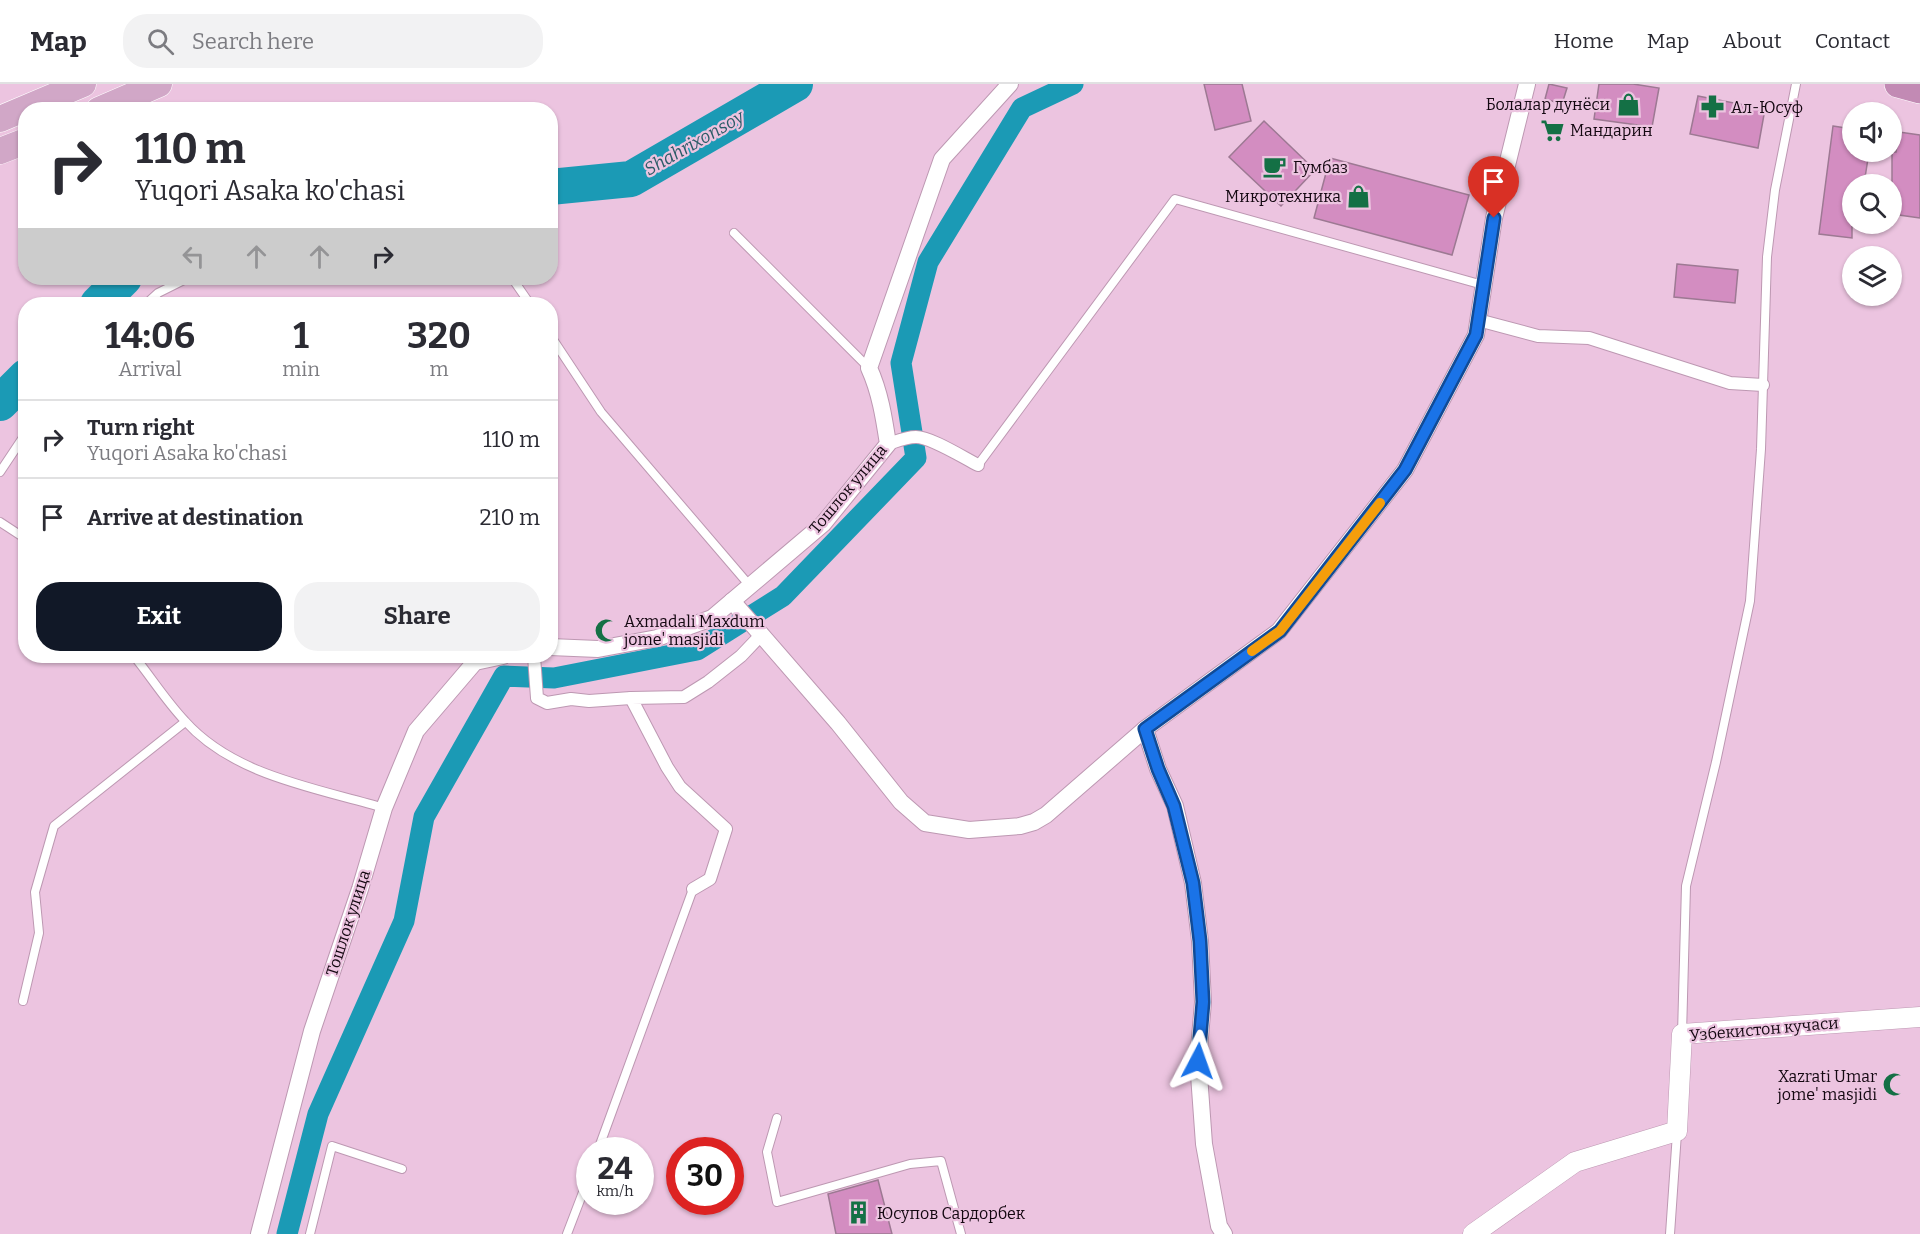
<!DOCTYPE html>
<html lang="en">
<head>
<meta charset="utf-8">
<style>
	:root { --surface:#fff; --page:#f2f2f3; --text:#2b2b33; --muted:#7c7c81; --line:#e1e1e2; --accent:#111827 }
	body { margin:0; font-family:Bitter,serif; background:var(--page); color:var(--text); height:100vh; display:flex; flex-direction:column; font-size:22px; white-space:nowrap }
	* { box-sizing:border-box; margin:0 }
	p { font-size:20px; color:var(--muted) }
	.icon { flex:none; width:33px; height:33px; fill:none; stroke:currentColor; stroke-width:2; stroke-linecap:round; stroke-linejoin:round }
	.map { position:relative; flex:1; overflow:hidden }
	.panel { position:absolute; left:18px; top:213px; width:540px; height:366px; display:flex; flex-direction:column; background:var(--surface); border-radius:24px; box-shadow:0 2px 4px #0004 }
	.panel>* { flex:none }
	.top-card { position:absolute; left:18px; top:18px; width:540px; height:183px; border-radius:24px; box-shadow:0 2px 4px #0004; background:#fff; color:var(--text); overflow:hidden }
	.buttons { position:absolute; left:1842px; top:18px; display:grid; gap:12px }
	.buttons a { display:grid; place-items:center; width:60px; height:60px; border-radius:50%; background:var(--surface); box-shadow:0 2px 4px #0004; font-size:30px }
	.speed { position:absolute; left:576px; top:1053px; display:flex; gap:12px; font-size:30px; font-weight:700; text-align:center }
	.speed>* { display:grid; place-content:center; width:78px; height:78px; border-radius:50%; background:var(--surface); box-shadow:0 2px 4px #0004; line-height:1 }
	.speed small { font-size:15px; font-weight:400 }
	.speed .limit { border:9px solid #d22; background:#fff; color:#111 }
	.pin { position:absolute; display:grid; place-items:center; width:51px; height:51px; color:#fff; margin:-62px -26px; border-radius:50% 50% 50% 0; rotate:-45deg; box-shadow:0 0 6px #0007 }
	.pin .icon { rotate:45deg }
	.me { position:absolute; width:66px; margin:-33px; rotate:4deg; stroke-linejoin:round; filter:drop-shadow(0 0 4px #0008) }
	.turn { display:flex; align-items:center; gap:21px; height:126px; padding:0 18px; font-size:27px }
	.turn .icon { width:78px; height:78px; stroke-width:2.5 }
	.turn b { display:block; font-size:42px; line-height:51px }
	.lanes { display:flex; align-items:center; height:57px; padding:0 18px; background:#0003; justify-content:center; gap:30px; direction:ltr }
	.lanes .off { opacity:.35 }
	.eta { display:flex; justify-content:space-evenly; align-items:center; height:102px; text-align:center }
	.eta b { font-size:36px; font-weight:700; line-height:42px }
	.button { display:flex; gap:12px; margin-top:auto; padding:12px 18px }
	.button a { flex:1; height:69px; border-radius:24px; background:var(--accent); color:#fff; font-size:24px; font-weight:700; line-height:69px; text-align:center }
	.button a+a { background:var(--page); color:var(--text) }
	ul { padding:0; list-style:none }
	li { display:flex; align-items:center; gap:18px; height:78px; padding:0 18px; border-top:2px solid var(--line) }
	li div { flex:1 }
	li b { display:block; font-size:22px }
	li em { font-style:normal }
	header { display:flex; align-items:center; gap:36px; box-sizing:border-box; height:84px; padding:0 30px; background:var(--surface); border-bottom:2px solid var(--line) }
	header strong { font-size:28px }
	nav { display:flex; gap:33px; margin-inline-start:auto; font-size:21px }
	.search { width:420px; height:54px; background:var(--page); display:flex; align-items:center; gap:15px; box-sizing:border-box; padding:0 21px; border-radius:24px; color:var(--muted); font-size:22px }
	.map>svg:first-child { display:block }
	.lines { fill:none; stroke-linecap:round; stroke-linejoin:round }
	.canal { stroke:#1b9ab5; stroke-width:21 }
	.river { stroke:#1b9ab5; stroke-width:36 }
	.building { fill:#d38dc1; stroke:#9d7993; stroke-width:1.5 }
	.service-casing { stroke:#bd98b2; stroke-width:10 }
	.pedestrian-casing { stroke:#bd98b2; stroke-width:14 }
	.minor-casing { stroke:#bd98b2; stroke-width:18 }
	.tertiary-casing { stroke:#bd98b2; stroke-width:21 }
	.primary-casing { stroke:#fff; stroke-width:27 }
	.trunk-casing { stroke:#fff; stroke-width:28 }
	.service { stroke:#fff; stroke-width:8 }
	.pedestrian { stroke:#fff; stroke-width:12 }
	.minor { stroke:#fff; stroke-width:16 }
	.tertiary { stroke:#fff; stroke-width:20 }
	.primary { stroke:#d1a7c7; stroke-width:26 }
	.trunk { stroke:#c28ab4; stroke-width:27 }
	.route-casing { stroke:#114b97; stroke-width:15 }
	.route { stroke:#1a73e8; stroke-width:10 }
	.slow { stroke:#f59e0b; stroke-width:10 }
	.labels { text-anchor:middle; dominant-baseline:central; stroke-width:4.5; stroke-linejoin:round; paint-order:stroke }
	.poi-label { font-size:16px; fill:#130710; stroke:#ecc4e0; text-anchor:start }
	.street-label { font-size:16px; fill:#130710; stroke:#ecc4e0 }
	.water-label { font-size:18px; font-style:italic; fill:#2d5c68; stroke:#ecc4e0 }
</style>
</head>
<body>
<header>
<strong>Map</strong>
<div class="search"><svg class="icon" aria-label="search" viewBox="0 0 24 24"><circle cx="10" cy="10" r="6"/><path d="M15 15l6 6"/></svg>Search here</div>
<nav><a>Home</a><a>Map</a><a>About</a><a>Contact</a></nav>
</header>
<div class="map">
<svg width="1920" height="1150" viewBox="0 0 1920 1150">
	<rect width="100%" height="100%" fill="#ecc4e0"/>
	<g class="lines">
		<!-- canal -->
		<path class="canal" d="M287,1150l31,-120 86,-193 20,-104 80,-141 50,2 143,-28 86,-54 133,-138 -15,-95 27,-101 94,-154 51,-24"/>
		<!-- river -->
		<g class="river">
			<path d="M550,103l81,-8 164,-95"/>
			<path d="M98,220l26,-26"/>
			<path d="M0,319l26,-26"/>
		</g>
	</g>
	<!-- building -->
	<g class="building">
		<path d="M1204,0h38l9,37 -36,9z"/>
		<path d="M1549,0l18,4 -5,16 -17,-5z"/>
		<path d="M1599,0h34l26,4 -7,39 -58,-8z"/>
		<path d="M1698,12l67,13 -7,39 -68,-14z"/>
		<path d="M1264,37l51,49 -34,36 -52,-49z"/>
		<path d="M1833,42l19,3v23h17l-5,32h-12v54l-33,-4z"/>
		<path d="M1899,48l21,3v83l-28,-4v-62h4z"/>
		<path d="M1330,74l139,37 -17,60 -138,-37z"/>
		<path d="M1677,180l61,6 -3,33 -61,-6z"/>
		<path d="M878,1096l14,54h-56l-8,-40z"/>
	</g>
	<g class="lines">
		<defs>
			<g id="service">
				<path d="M734,149l135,135"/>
				<path d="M512,194l18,26"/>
				<path d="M146,220l12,-11 30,-15"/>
				<path d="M550,251l51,77 149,174"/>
				<path d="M978,381l197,-266 308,86"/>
				<path d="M0,388l26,-39"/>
				<path d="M0,438l26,17"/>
				<path d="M134,572c17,21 32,45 51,65 49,55 132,67 199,87"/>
				<path d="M23,917l16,-68 -4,-41 19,-66 131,-104"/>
				<path d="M1682,950l4,-148 30,-124 34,-161 11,-152 6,-192 8,-67 21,-106"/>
				<path d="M777,1034l-10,34 10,50 133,-38 31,-3 20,73"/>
				<path d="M598,1066l95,-261"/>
				<path d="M310,1150l22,-88 70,23"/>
				<path d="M567,1150l23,-60"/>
				<path d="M1670,1150l7,-101"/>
			</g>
			<g id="pedestrian">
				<path d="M1478,236l60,16 51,2 141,45 33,2"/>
				<path d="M888,360c9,-3 18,-7 28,-7 15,0 48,21 62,28"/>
				<path d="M534,572l3,42 10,5 24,-4 18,2 42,-3"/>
				<path d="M693,805l17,-10 16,-50 -46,-42 -13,-20 -36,-69 53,-1 24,-15 33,-26 20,-21"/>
			</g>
			<g id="minor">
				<path d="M732,517l106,122 63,79 24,21 44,7 51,-4 14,-4 12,-7 99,-86"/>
				<path d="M550,563l48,2 59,-11 55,-20 111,-94 65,-80c-4,-26 -8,-52 -19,-76l73,-209 68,-75"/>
				<path d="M259,1150l53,-203 48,-142 24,-81 32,-77 59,-69 28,-6"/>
				<path d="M1224,1150l-5,-8 -15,-82 -6,-83 5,-59 -3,-61 -7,-58 -18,-77 -17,-37 -13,-40 134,-98 126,-161 71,-135 18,-117 33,-134"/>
			</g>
			<path id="tertiary" d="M1473,1150l102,-72 102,-31 5,-97 238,-17"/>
			<g id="primary">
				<path d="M99,26l60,-26"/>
				<path d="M0,35l83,-35"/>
				<path d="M0,67l26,-10"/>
			</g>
			<path id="trunk" d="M1898,0l22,6"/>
		</defs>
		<!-- service casing -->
		<use href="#service" class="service-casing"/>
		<!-- pedestrian casing -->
		<use href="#pedestrian" class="pedestrian-casing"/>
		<!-- minor casing -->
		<use href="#minor" class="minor-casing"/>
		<!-- tertiary casing -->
		<use href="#tertiary" class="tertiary-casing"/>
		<!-- primary casing -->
		<use href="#primary" class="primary-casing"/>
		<!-- trunk casing -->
		<use href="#trunk" class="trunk-casing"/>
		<!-- service -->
		<use href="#service" class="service"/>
		<!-- pedestrian -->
		<use href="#pedestrian" class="pedestrian"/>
		<!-- minor -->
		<use href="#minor" class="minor"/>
		<!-- tertiary -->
		<use href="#tertiary" class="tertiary"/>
		<!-- primary -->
		<use href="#primary" class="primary"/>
		<!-- trunk -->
		<use href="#trunk" class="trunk"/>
	</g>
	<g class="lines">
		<defs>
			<path id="route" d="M1198,977l5,-59 -3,-61 -7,-58 -19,-77 -16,-37 -13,-40 135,-98 125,-161 71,-135 18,-117"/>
		</defs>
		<!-- route casing -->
		<use href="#route" class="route-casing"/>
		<!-- route -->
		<use href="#route" class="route"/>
		<!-- slow -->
		<path class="slow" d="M1252,567l28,-20 100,-128"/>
	</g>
	<!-- icons -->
	<defs>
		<symbol id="shop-bare" viewBox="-9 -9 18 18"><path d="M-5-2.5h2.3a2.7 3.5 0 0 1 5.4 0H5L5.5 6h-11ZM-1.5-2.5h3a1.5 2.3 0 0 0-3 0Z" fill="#147045" stroke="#ecc4e0" stroke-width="2.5" paint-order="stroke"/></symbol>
		<symbol id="pharmacy-bare" viewBox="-9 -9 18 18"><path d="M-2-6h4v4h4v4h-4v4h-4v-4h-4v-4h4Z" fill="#147045" stroke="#ecc4e0" stroke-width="2.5" paint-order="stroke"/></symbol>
		<symbol id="supermarket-bare" viewBox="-9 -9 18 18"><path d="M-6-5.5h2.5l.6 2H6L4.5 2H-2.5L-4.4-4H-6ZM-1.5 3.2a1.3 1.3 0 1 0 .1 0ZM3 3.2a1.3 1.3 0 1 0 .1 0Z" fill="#147045" stroke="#ecc4e0" stroke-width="2.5" paint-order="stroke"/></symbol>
		<symbol id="cafe-bare" viewBox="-9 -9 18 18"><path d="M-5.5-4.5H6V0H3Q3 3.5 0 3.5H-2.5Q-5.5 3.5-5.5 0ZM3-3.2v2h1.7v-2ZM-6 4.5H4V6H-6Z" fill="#147045" stroke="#ecc4e0" stroke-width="2.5" paint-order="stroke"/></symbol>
		<symbol id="mosque-bare" viewBox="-9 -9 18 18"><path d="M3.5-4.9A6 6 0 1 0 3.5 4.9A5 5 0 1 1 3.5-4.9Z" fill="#147045" stroke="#ecc4e0" stroke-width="2.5" paint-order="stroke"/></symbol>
		<symbol id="building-bare" viewBox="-9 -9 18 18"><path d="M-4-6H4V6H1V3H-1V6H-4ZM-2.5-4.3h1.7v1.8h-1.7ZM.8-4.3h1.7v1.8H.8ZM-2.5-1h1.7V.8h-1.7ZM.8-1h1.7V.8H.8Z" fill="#147045" stroke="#ecc4e0" stroke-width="2.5" paint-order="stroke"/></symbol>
	</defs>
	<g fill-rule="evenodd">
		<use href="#shop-bare" x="1612" y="4" width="33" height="33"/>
		<use href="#pharmacy-bare" x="1696" y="6" width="33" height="33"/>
		<use href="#supermarket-bare" x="1536" y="30" width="33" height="33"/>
		<use href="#cafe-bare" x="1258" y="66" width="33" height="33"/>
		<use href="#shop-bare" x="1342" y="96" width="33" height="33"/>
		<use href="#mosque-bare" x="590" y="530" width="33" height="33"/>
		<use href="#mosque-bare" x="1878" y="984" width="33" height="33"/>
		<use href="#building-bare" x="842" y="1112" width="33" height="33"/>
	</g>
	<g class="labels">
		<!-- poi labels -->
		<g class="poi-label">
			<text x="1610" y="20" text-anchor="end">Болалар дунёси</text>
			<text x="1731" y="23">Ал-Юсуф</text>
			<text x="1570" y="46">Мандарин</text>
			<text x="1293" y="83">Гумбаз</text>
			<text x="1341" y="112" text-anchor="end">Микротехника</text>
			<text x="624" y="537">Axmadali Maxdum<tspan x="624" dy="18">jome' masjidi</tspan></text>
			<text x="1877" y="992" text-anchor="end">Xazrati Umar<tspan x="1877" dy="18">jome' masjidi</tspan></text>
			<text x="877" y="1129">Юсупов Сардорбек</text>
		</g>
		<!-- street labels -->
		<g class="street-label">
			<text transform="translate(848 405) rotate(-50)">Тошлок улица</text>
			<text transform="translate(348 839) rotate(-72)">Тошлок улица</text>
			<text transform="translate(1764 945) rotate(-5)">Узбекистон кучаси</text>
		</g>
		<!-- water labels -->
		<g class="water-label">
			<text transform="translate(694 59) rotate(-30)">Shahrixonsoy</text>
		</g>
	</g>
</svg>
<div class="buttons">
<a><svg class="icon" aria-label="sound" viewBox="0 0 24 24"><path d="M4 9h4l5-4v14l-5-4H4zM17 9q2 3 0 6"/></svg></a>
<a><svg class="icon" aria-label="search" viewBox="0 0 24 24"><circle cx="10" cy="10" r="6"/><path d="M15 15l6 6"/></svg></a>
<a><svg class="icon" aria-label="layers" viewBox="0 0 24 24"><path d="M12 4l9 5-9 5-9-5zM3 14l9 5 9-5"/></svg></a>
</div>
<div class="speed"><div>24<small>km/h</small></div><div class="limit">30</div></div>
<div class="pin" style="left:1494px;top:134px;background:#d93025"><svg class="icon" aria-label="arrive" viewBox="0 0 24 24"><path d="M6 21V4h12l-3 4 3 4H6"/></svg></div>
<svg class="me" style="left:1198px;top:977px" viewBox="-20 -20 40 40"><path d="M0-17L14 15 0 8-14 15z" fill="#1a73e8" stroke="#fff" stroke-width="4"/></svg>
<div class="top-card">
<div class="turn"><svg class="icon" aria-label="right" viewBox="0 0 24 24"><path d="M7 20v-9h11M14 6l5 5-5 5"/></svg><div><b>110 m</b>Yuqori Asaka ko'chasi</div></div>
<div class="lanes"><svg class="icon off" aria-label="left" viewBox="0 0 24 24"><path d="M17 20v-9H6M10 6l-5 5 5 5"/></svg><svg class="icon off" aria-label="ahead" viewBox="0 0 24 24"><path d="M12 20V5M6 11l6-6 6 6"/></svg><svg class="icon off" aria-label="ahead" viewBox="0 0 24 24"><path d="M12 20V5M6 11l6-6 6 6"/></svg><svg class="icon" aria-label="right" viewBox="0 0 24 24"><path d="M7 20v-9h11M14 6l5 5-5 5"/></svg></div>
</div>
<section class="panel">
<div class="eta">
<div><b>14:06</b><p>Arrival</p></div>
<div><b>1</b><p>min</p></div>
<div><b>320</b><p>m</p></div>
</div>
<ul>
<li><svg class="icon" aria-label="right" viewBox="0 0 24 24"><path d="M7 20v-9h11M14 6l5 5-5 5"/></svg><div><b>Turn right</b><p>Yuqori Asaka ko'chasi</p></div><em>110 m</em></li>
<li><svg class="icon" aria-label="arrive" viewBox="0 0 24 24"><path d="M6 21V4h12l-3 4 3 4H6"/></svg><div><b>Arrive at destination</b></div><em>210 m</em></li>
</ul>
<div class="button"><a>Exit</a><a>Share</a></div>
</section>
</div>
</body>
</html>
